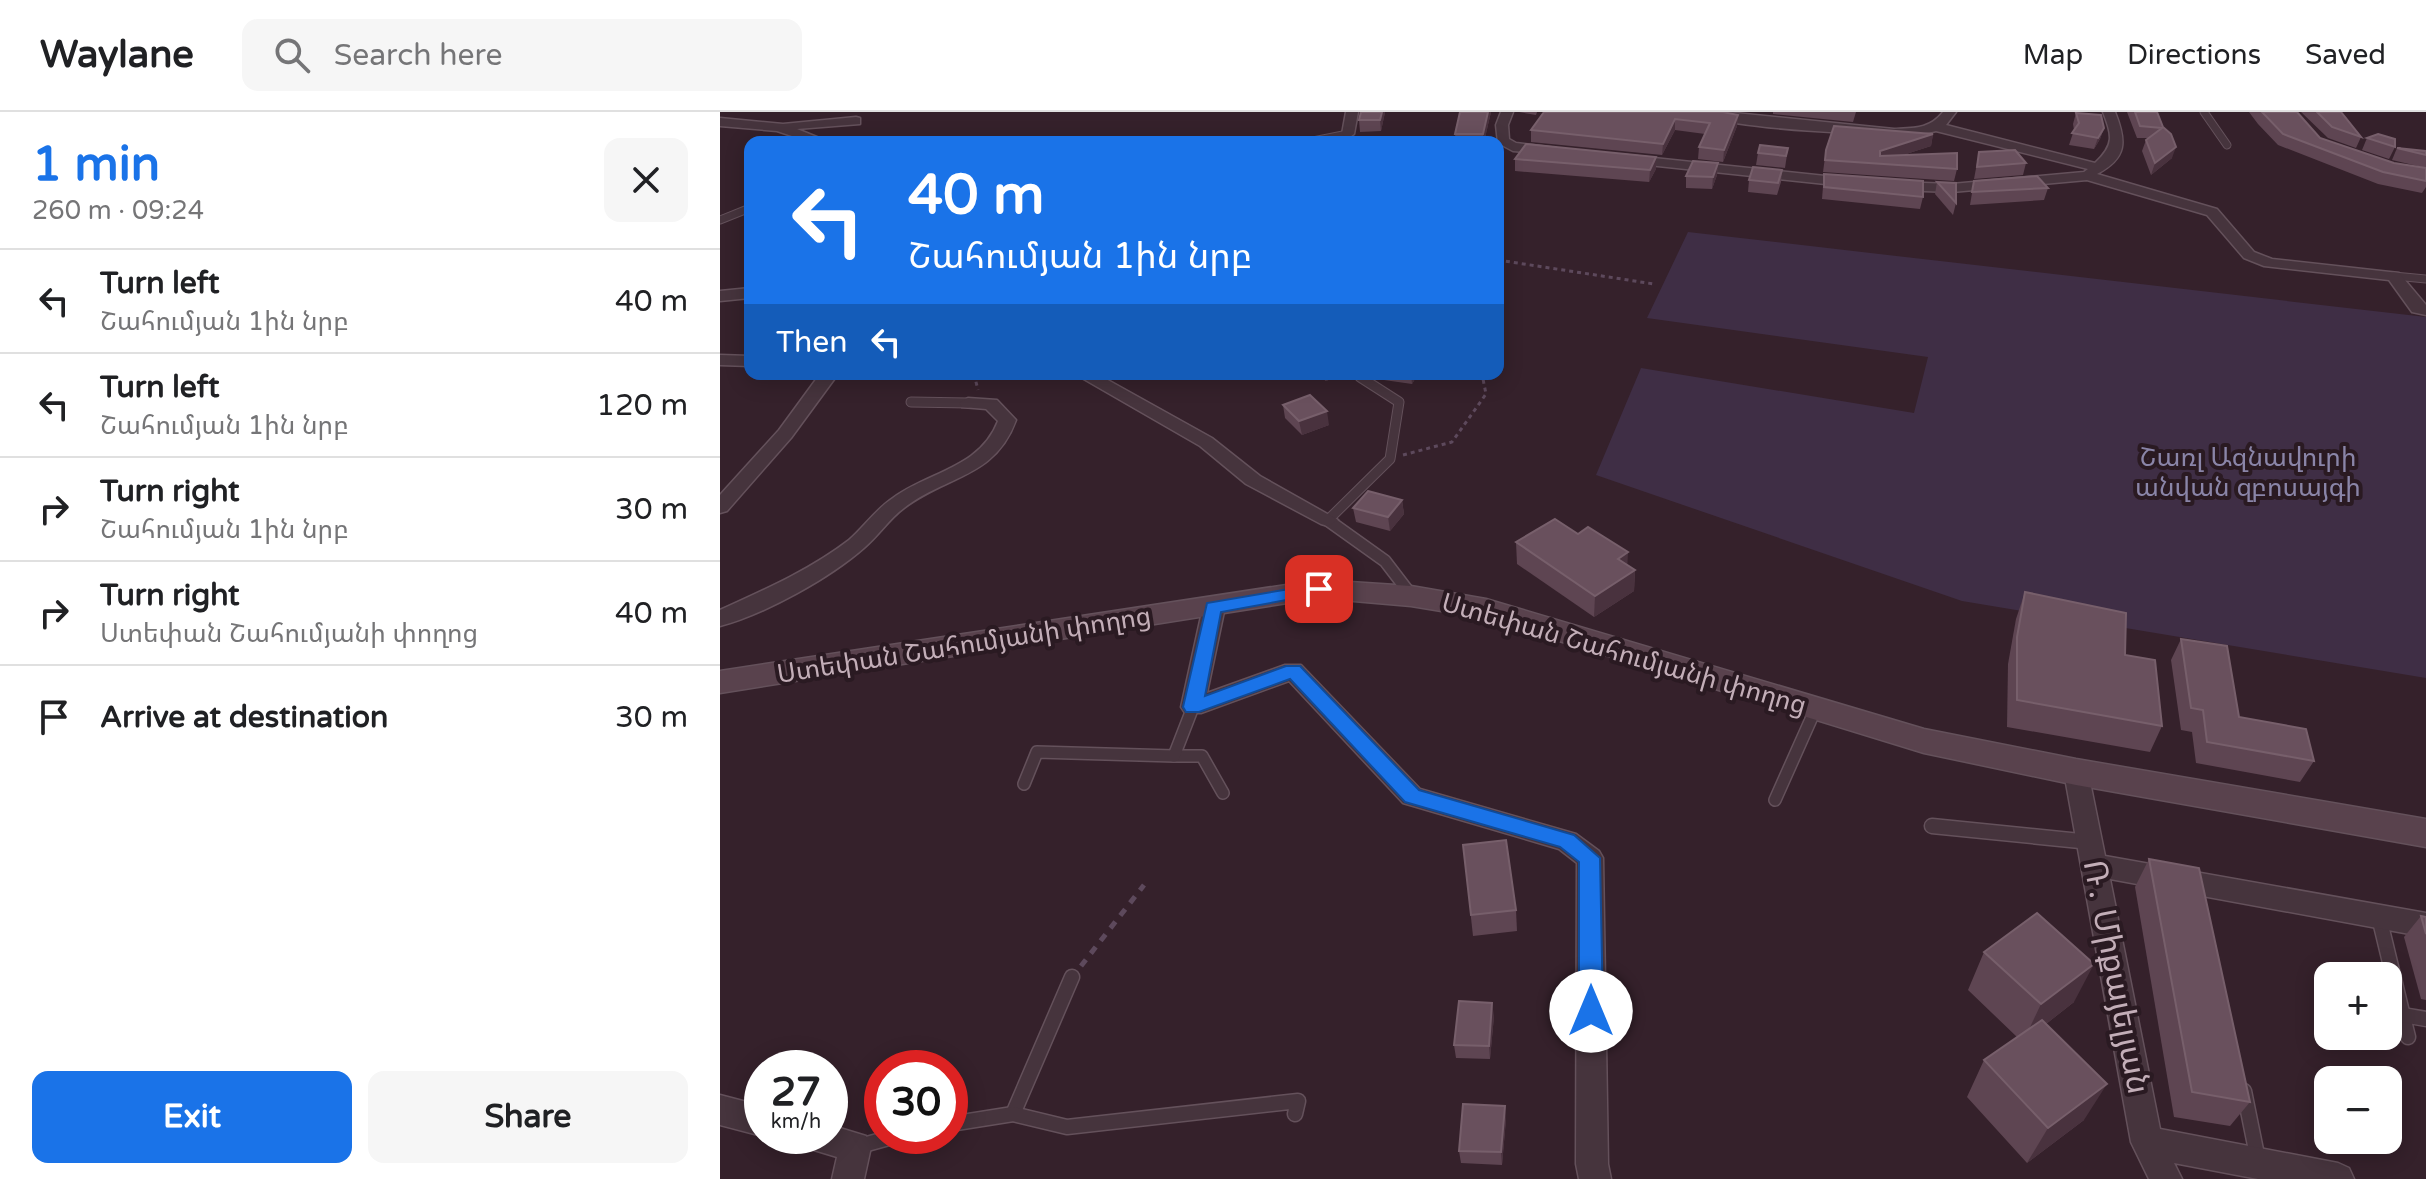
<!DOCTYPE html>
<html lang="en">
<head>
<meta charset="utf-8">
<style>
	:root { --surface:#fff; --page:#f6f6f6; --text:#202124; --muted:#757577; --line:#e0e0e0; --accent:#1a73e8 }
	body { margin:0; font-family:"Varela Round","Noto Sans Armenian",sans-serif; background:var(--page); color:var(--text); height:100vh; display:flex; flex-direction:column; font-size:30px; white-space:nowrap }
	* { box-sizing:border-box; margin:0 }
	p { font-size:26px; color:var(--muted) }
	.icon { flex:none; width:44px; height:44px; fill:none; stroke:currentColor; stroke-width:2; stroke-linecap:round; stroke-linejoin:round }
	.map { position:relative; flex:1; overflow:hidden }
	.side { display:flex; flex-direction:column; background:var(--surface); width:720px }
	.side>* { flex:none }
	.hud { position:absolute; left:24px; top:24px; width:760px; height:244px; border-radius:16px; box-shadow:0 4px 20px #0003; background:#1a73e8; color:#fff; overflow:hidden }
	.buttons { position:absolute; left:1594px; top:850px; display:grid; gap:16px }
	.buttons a { display:grid; place-items:center; width:88px; height:88px; border-radius:16px; background:var(--surface); box-shadow:0 4px 20px #0003; font-size:40px }
	.speed { position:absolute; left:24px; top:938px; display:flex; gap:16px; font-size:40px; font-weight:700; text-align:center }
	.speed>* { display:grid; place-content:center; width:104px; height:104px; border-radius:50%; background:var(--surface); box-shadow:0 4px 20px #0003; line-height:1 }
	.speed small { font-size:20px; font-weight:400 }
	.speed .limit { border:12px solid #d22; background:#fff; color:#111 }
	.pin { position:absolute; display:grid; place-items:center; width:68px; height:68px; color:#fff; margin:-34px; border-radius:16px; box-shadow:0 4px 12px #0006 }
	.me { position:absolute; width:88px; margin:-44px; rotate:0deg; stroke-linejoin:round; filter:drop-shadow(0 0 6px #0008) }
	.turn { display:flex; align-items:center; gap:28px; height:168px; padding:0 32px; font-size:36px }
	.turn .icon { width:104px; height:104px; stroke-width:2.5 }
	.turn b { display:block; font-size:56px; line-height:68px }
	.then { display:flex; align-items:center; height:76px; padding:0 32px; background:#0003; gap:16px; font-size:30px }
	.round { display:grid; place-items:center; flex:none; width:84px; height:84px; border-radius:16px; background:var(--page) }
	.overview { display:flex; align-items:center; justify-content:space-between; height:136px; padding:0 32px }
	h1 { font-size:48px; font-weight:700; line-height:60px; color:var(--accent) }
	.action { display:flex; gap:16px; margin-top:auto; padding:16px 32px }
	.action a { flex:1; height:92px; border-radius:16px; background:var(--accent); color:#fff; font-size:32px; font-weight:700; line-height:92px; text-align:center }
	.action a+a { background:var(--page); color:var(--text) }
	ul { padding:0; list-style:none }
	li { display:flex; align-items:center; gap:24px; height:104px; padding:0 32px; border-top:2px solid var(--line) }
	li div { flex:1 }
	li b { display:block; font-size:30px }
	li em { font-style:normal }
	header { display:flex; align-items:center; gap:48px; box-sizing:border-box; height:112px; padding:0 40px; background:var(--surface); border-bottom:2px solid var(--line) }
	header strong { font-size:38px }
	nav { display:flex; gap:44px; margin-inline-start:auto; font-size:28px }
	.search { width:560px; height:72px; background:var(--page); display:flex; align-items:center; gap:20px; box-sizing:border-box; padding:0 28px; border-radius:16px; color:var(--muted); font-size:30px }
	main { display:flex; flex:1; min-height:0 }
	.map>svg:first-child { display:block }
	.green { fill:#3f2e45 }
	.lines { fill:none; stroke-linecap:round; stroke-linejoin:round }
	.lane-far3-casing { stroke:#64515b; stroke-width:9 }
	.lane-far2-casing { stroke:#64515b; stroke-width:11 }
	.lane-far1-casing { stroke:#64515b; stroke-width:14 }
	.lane-casing { stroke:#64515b; stroke-width:17 }
	.street-casing { stroke:#64515b; stroke-width:3 }
	.secondary-casing { stroke:#64515b; stroke-width:3 }
	.path-far1 { stroke:#5d495c; stroke-width:3; stroke-dasharray:4 4; stroke-linecap:butt }
	.path { stroke:#5d495c; stroke-width:5; stroke-dasharray:8 8; stroke-linecap:butt }
	.lane-far3 { stroke:#46343d; stroke-width:7 }
	.lane-far2 { stroke:#46343d; stroke-width:9 }
	.lane-far1 { stroke:#46343d; stroke-width:11 }
	.lane { stroke:#46343d; stroke-width:14 }
	.street { fill:#46343d; fill-rule:evenodd }
	.secondary { fill:#59424d; fill-rule:evenodd }
	.wall { fill:#5e4552 }
	.shaded-wall { fill:#49323e }
	.building { fill:#69505d; stroke:#775f6b; stroke-width:2 }
	.route { fill:#1a73e8; stroke:#114b97; stroke-width:2 }
	.labels { text-anchor:middle; dominant-baseline:central; stroke-width:8; stroke-linejoin:round; paint-order:stroke }
	.park-label { font-size:26px; fill:#8a85a8; stroke:#2a1a22 }
	.street-label { font-size:26px; fill:#c3aeb8; stroke:#2a1a22 }
	.near-street-label { font-size:32px; fill:#c3aeb8; stroke:#2a1a22 }
</style>
</head>
<body>
<header>
<strong>Waylane</strong>
<div class="search"><svg class="icon" aria-label="search" viewBox="0 0 24 24"><circle cx="10" cy="10" r="6"/><path d="M15 15l6 6"/></svg>Search here</div>
<nav><a>Map</a><a>Directions</a><a>Saved</a></nav>
</header>
<main>
<section class="side">
<div class="overview"><div><h1>1 min</h1><p>260 m · 09:24</p></div><a class="round"><svg class="icon" aria-label="close" viewBox="0 0 24 24"><path d="M6 6l12 12M18 6L6 18"/></svg></a></div>
<ul>
<li><svg class="icon" aria-label="left" viewBox="0 0 24 24"><path d="M17 20v-9H6M10 6l-5 5 5 5"/></svg><div><b>Turn left</b><p>Շահումյան 1ին նրբ</p></div><em>40 m</em></li>
<li><svg class="icon" aria-label="left" viewBox="0 0 24 24"><path d="M17 20v-9H6M10 6l-5 5 5 5"/></svg><div><b>Turn left</b><p>Շահումյան 1ին նրբ</p></div><em>120 m</em></li>
<li><svg class="icon" aria-label="right" viewBox="0 0 24 24"><path d="M7 20v-9h11M14 6l5 5-5 5"/></svg><div><b>Turn right</b><p>Շահումյան 1ին նրբ</p></div><em>30 m</em></li>
<li><svg class="icon" aria-label="right" viewBox="0 0 24 24"><path d="M7 20v-9h11M14 6l5 5-5 5"/></svg><div><b>Turn right</b><p>Ստեփան Շահումյանի փողոց</p></div><em>40 m</em></li>
<li><svg class="icon" aria-label="arrive" viewBox="0 0 24 24"><path d="M6 21V4h12l-3 4 3 4H6"/></svg><div><b>Arrive at destination</b></div><em>30 m</em></li>
</ul>
<div class="action"><a>Exit</a><a>Share</a></div>
</section>
<div class="map">
<svg width="1706" height="1067" viewBox="0 0 1706 1067">
	<rect width="100%" height="100%" fill="#35212b"/>
	<!-- green -->
	<path class="green" d="M968,120l738,85v361l-464,-77 -366,-126 45,-107 273,45 14,-56 -281,-39z"/>
	<g class="lines">
		<defs>
			<g id="lane-far3">
				<path d="M1484,0l23,33"/>
				<path d="M593,29l35,-7"/>
				<path d="M0,108l30,-12"/>
				<path d="M1674,164l32,3"/>
			</g>
			<g id="lane-far2">
				<path d="M191,290l57,1"/>
				<path d="M612,411l-4,-3 62,-61 9,-57 -39,-25"/>
			</g>
			<g id="lane-far1">
				<path d="M609,409l56,40 26,34"/>
				<path d="M454,644h28l21,37"/>
				<path d="M304,672l13,-32 137,4 19,-49"/>
				<path d="M1055,688l41,-92"/>
			</g>
			<g id="lane">
				<path d="M1212,714l158,16"/>
				<path d="M1659,805l29,120"/>
				<path d="M1683,903l23,4"/>
				<path d="M1524,979l14,69"/>
				<path d="M293,1002l59,-137"/>
				<path d="M230,1012l63,-10 54,13 231,-26 -3,13"/>
				<path d="M136,1035l40,-11"/>
			</g>
			<g id="street">
				<path d="M626,0h12l-4,22 -6,4 -6,-4z"/>
				<path d="M781,0h12l-5,13 1,14 7,4 40,5v6l-43,-3 -15,-8 -2,-18z"/>
				<path d="M972,0h33l169,17c20,-1 36,0 49,-17h13l-10,13 149,38c20,-19 17,-27 8,-51h12c12,30 12,46 -18,62l120,35 37,43 18,7 127,14 27,32v10l-14,-3 -23,-32 -125,-14 -20,-8 -37,-43 -120,-35 -135,12 -56,-2 -7,-4 7,-4 56,2 132,-12 4,-3 -152,-38c-31,9 -221,-3 -244,-19z"/>
				<path d="M136,5l4,1v6l-63,5 32,13h-19l-33,-11 -57,-5v-8l63,6z"/>
				<path d="M905,43l229,24 7,4 -7,4 -234,-25v-6z"/>
				<path d="M30,176v10l-30,3v-10z"/>
				<path d="M0,243l30,1v10l-30,-1z"/>
				<path d="M100,262h18l-47,64 -64,73 -7,2v-18l59,-65z"/>
				<path d="M355,262h22l115,64 48,38 78,44 -10,6 -7,-2 -75,-40 -46,-38z"/>
				<path d="M248,286l29,2 19,20c-21,58 -69,55 -112,88 -15,11 -25,27 -39,39 -35,31 -100,67 -145,79v-16c44,-20 90,-40 129,-70 15,-13 27,-31 44,-42 37,-27 87,-30 105,-77l-12,-12 -24,-2 -3,-4z"/>
				<path d="M494,488l11,7 -18,86 78,-28h16l119,124 156,45 23,17 4,7 5,306 3,15h-32l-3,-15 1,-301 -18,-14 -156,-46 -114,-122 -88,32h-16l-4,-6 22,-100z"/>
				<path d="M1356,651l9,2 3,7 17,84 321,57v24l-316,-58 50,250 178,34 11,5 5,11h-96l-84,-16 8,16h-33l-18,-37 -67,-370 3,-7z"/>
				<path d="M0,983l42,11v30l-42,-11z"/>
				<path d="M110,1013l36,11 5,11 -7,32h-32l5,-22 -33,-10 -4,-11h30z"/>
			</g>
			<path id="secondary" d="M599,468l92,6 75,13 438,130 152,30 350,60v28l-350,-62 -152,-32 -440,-135 -73,-12 -92,-8 -599,95v-22z"/>
		</defs>
		<!-- lane-far3 casing -->
		<use href="#lane-far3" class="lane-far3-casing"/>
		<!-- lane-far2 casing -->
		<use href="#lane-far2" class="lane-far2-casing"/>
		<!-- lane-far1 casing -->
		<use href="#lane-far1" class="lane-far1-casing"/>
		<!-- lane casing -->
		<use href="#lane" class="lane-casing"/>
		<!-- street casing -->
		<use href="#street" class="street-casing"/>
		<!-- secondary casing -->
		<use href="#secondary" class="secondary-casing"/>
		<!-- path-far1 -->
		<g class="path-far1">
			<path d="M778,148l156,24"/>
			<path d="M254,262l4,16"/>
			<path d="M683,343l49,-13 34,-48 -4,-20"/>
		</g>
		<!-- path -->
		<path class="path" d="M361,854l63,-81"/>
		<!-- lane-far3 -->
		<use href="#lane-far3" class="lane-far3"/>
		<!-- lane-far2 -->
		<use href="#lane-far2" class="lane-far2"/>
		<!-- lane-far1 -->
		<use href="#lane-far1" class="lane-far1"/>
		<!-- lane -->
		<use href="#lane" class="lane"/>
		<!-- street -->
		<use href="#street" class="street"/>
		<!-- secondary -->
		<use href="#secondary" class="secondary"/>
	</g>
	<!-- wall -->
	<g class="wall">
		<path d="M641,0h24l-4,19 -21,1 -1,-12z"/>
		<path d="M740,0h31l-7,30h-28l-1,-8z"/>
		<path d="M799,0h18l-1,3z"/>
		<path d="M1053,0h83l-3,10 -80,-8z"/>
		<path d="M1407,0h30l15,46 -21,17 -9,-24 4,-11 2,-2h-11z"/>
		<path d="M1529,0h48l23,26 74,25 32,5v19l-4,6 -44,-9 -100,-39 -20,-21z"/>
		<path d="M1581,0h40l20,25 -5,11 -28,-10z"/>
		<path d="M1356,1l28,15 -4,11 -6,10 -25,-4 5,-15 -1,-6z"/>
		<path d="M1018,3l-1,11 -14,36 -25,-3 1,-12 6,-13 -30,-4 -13,25 -131,-13v-12z"/>
		<path d="M1213,22l-2,12 -28,9 54,14 -3,12 -131,-9 3,-22z"/>
		<path d="M1647,26l28,9 -6,12 -27,-9z"/>
		<path d="M1068,36l-3,20 -29,-3 2,-12z"/>
		<path d="M1677,36l29,3v17l-34,-8z"/>
		<path d="M1259,40l47,11 -3,12 -49,4z"/>
		<path d="M795,47l141,10 -7,13 -134,-11z"/>
		<path d="M998,51l-1,12 -5,14 -26,-1v-12z"/>
		<path d="M1062,58l-1,12 -4,13 -29,-3 1,-12z"/>
		<path d="M1104,62l99,23 -3,12 -98,-10z"/>
		<path d="M1254,69l74,7 -4,12 -74,5z"/>
		<path d="M1217,70l19,21 -3,12 -18,-21z"/>
		<path d="M596,262h27l-17,7z"/>
		<path d="M663,262h35l-6,10 -28,-4z"/>
		<path d="M563,293l46,20 -27,10 -17,-17z"/>
		<path d="M682,388l2,14 -14,17 -34,-9 -3,-14z"/>
		<path d="M858,422l57,36 -1,21 -40,26 -77,-53 -1,-22z"/>
		<path d="M1305,480l100,63 37,71 -12,26 -143,-25 1,-63 8,-45z"/>
		<path d="M1461,527l58,78 75,44 -14,21 -104,-19 -4,-31 -11,-2 -10,-70z"/>
		<path d="M743,733l53,65 1,21 -44,5z"/>
		<path d="M1429,747l101,243 -20,24 -56,-9 -39,-230z"/>
		<path d="M1701,804l5,1v83l-5,-1 -17,-62z"/>
		<path d="M1264,840l90,50 -28,22 38,96 -57,43 -60,-66 17,-37 33,-23 -49,-47z"/>
		<path d="M774,904l-4,43 -34,-1 -2,-13z"/>
		<path d="M786,1007l-4,46 -41,-2 -2,-12z"/>
	</g>
	<!-- shaded-wall -->
	<g class="shaded-wall">
		<path d="M662,0h3l-4,19 -1,-11z"/>
		<path d="M768,0h3l-7,30 -1,-8z"/>
		<path d="M1018,3l-1,11 -14,36 1,-12z"/>
		<path d="M955,7v11l-13,25 1,-11z"/>
		<path d="M1384,16l-4,11 -6,10 4,-11z"/>
		<path d="M1213,22l-2,12 -53,17 2,-12z"/>
		<path d="M1456,35l-4,11 -21,17 4,-12z"/>
		<path d="M936,45v12l-7,13 1,-12z"/>
		<path d="M998,51l-1,12 -5,14 1,-12z"/>
		<path d="M605,262h18l-17,7z"/>
		<path d="M691,262h7l-6,10z"/>
		<path d="M607,299l2,14 -27,10 -3,-14z"/>
		<path d="M682,388l2,14 -14,17 -2,-14z"/>
		<path d="M908,440l-1,22 -9,-15z"/>
		<path d="M915,458l-1,21 -40,26 1,-21z"/>
		<path d="M1374,852l-20,38 -51,40 18,-38z"/>
		<path d="M772,891l2,13 -4,43 -1,-13z"/>
		<path d="M1387,972l-23,36 -57,43 21,-35z"/>
		<path d="M785,994l1,13 -4,46 -1,-13z"/>
	</g>
	<!-- building -->
	<g class="building">
		<path d="M641,0h21l-2,8h-21z"/>
		<path d="M740,0h28l-5,22h-28z"/>
		<path d="M824,0h179l15,3 -14,35 -25,-3 11,-24 -35,-4 -12,25 -132,-14z"/>
		<path d="M1415,0h22l6,15 8,7 5,13 -21,16 -9,-23 16,-12 -22,-2z"/>
		<path d="M1542,0h35l23,26 74,25 32,5v13l-43,-9 -100,-38z"/>
		<path d="M1597,0h24l20,25 -29,-10z"/>
		<path d="M1356,1l25,2 3,13 -6,10 -26,-5 7,-10z"/>
		<path d="M1114,14l99,8 -53,17v5l77,-3v16l-132,-9 1,-10z"/>
		<path d="M1658,22l17,5v8l-28,-9z"/>
		<path d="M806,32l130,13 -6,13 -135,-11z"/>
		<path d="M1040,33l28,3 -2,8 -28,-3z"/>
		<path d="M1677,36l29,3v4z"/>
		<path d="M1295,38l11,13 -49,4 2,-15z"/>
		<path d="M973,49l25,2 -5,14 -27,-1z"/>
		<path d="M1033,55l29,3 -4,13 -29,-3z"/>
		<path d="M1104,62l99,7v16l-99,-10z"/>
		<path d="M1317,64l11,12 -76,4 2,-11z"/>
		<path d="M1217,70l19,1v20z"/>
		<path d="M590,283l17,16 -28,10 -16,-16z"/>
		<path d="M648,379l34,9 -14,17 -35,-9z"/>
		<path d="M835,407l23,15 10,-7 40,25 -10,7 17,11 -40,26 -79,-54z"/>
		<path d="M1305,480l101,21 -1,42 30,5 7,66 -145,-26v-63z"/>
		<path d="M1461,527l46,7 12,71 67,12 8,32 -107,-19 -4,-32 -12,-2z"/>
		<path d="M786,728l10,70 -45,5 -8,-70z"/>
		<path d="M1429,747l50,9 51,234 -58,-10z"/>
		<path d="M1317,801l57,51 -53,40 -57,-52z"/>
		<path d="M1701,804l5,1v17z"/>
		<path d="M739,889l33,2 -3,43 -35,-1z"/>
		<path d="M1322,908l65,64 -59,44 -64,-68z"/>
		<path d="M743,992l42,2 -4,46 -42,-1z"/>
	</g>
	<!-- route -->
	<path class="route" d="M599,472l6,1v8l-104,19 -16,84 81,-30h14l119,124 155,45 26,23 3,153 -4,8 -8,3 -9,-3 -3,-8v-149l-19,-15 -155,-45 -115,-123 -91,33h-13l-3,-5 24,-104z"/>
	<g class="labels">
		<!-- park labels -->
		<g class="park-label">
			<text x="1528" y="345">Շառլ Ազնավուրի<tspan x="1528" dy="30">անվան զբոսայգի</tspan></text>
		</g>
		<!-- street labels -->
		<g class="street-label">
			<text transform="translate(244 533) rotate(-9)">Ստեփան Շահումյանի փողոց</text>
			<text transform="translate(904 542) rotate(16)">Ստեփան Շահումյանի փողոց</text>
		</g>
		<!-- near-street labels -->
		<g class="near-street-label">
			<text transform="translate(1396 865) rotate(79)">Ռ․ Միքայելյան</text>
		</g>
	</g>
</svg>
<div class="buttons">
<a>+</a>
<a>−</a>
</div>
<div class="speed"><div>27<small>km/h</small></div><div class="limit">30</div></div>
<div class="pin" style="left:599px;top:477px;background:#d93025"><svg class="icon" aria-label="arrive" viewBox="0 0 24 24"><path d="M6 21V4h12l-3 4 3 4H6"/></svg></div>
<svg class="me" style="left:871px;top:899px" viewBox="-20 -20 40 40"><circle r="19" fill="#fff"/><path d="M0-13L10 11 0 6-10 11z" fill="#1a73e8"/></svg>
<div class="hud">
<div class="turn"><svg class="icon" aria-label="left" viewBox="0 0 24 24"><path d="M17 20v-9H6M10 6l-5 5 5 5"/></svg><div><b>40 m</b>Շահումյան 1ին նրբ</div></div>
<div class="then">Then<svg class="icon" aria-label="left" viewBox="0 0 24 24"><path d="M17 20v-9H6M10 6l-5 5 5 5"/></svg></div>
</div>
</div>
</main>
</body>
</html>
